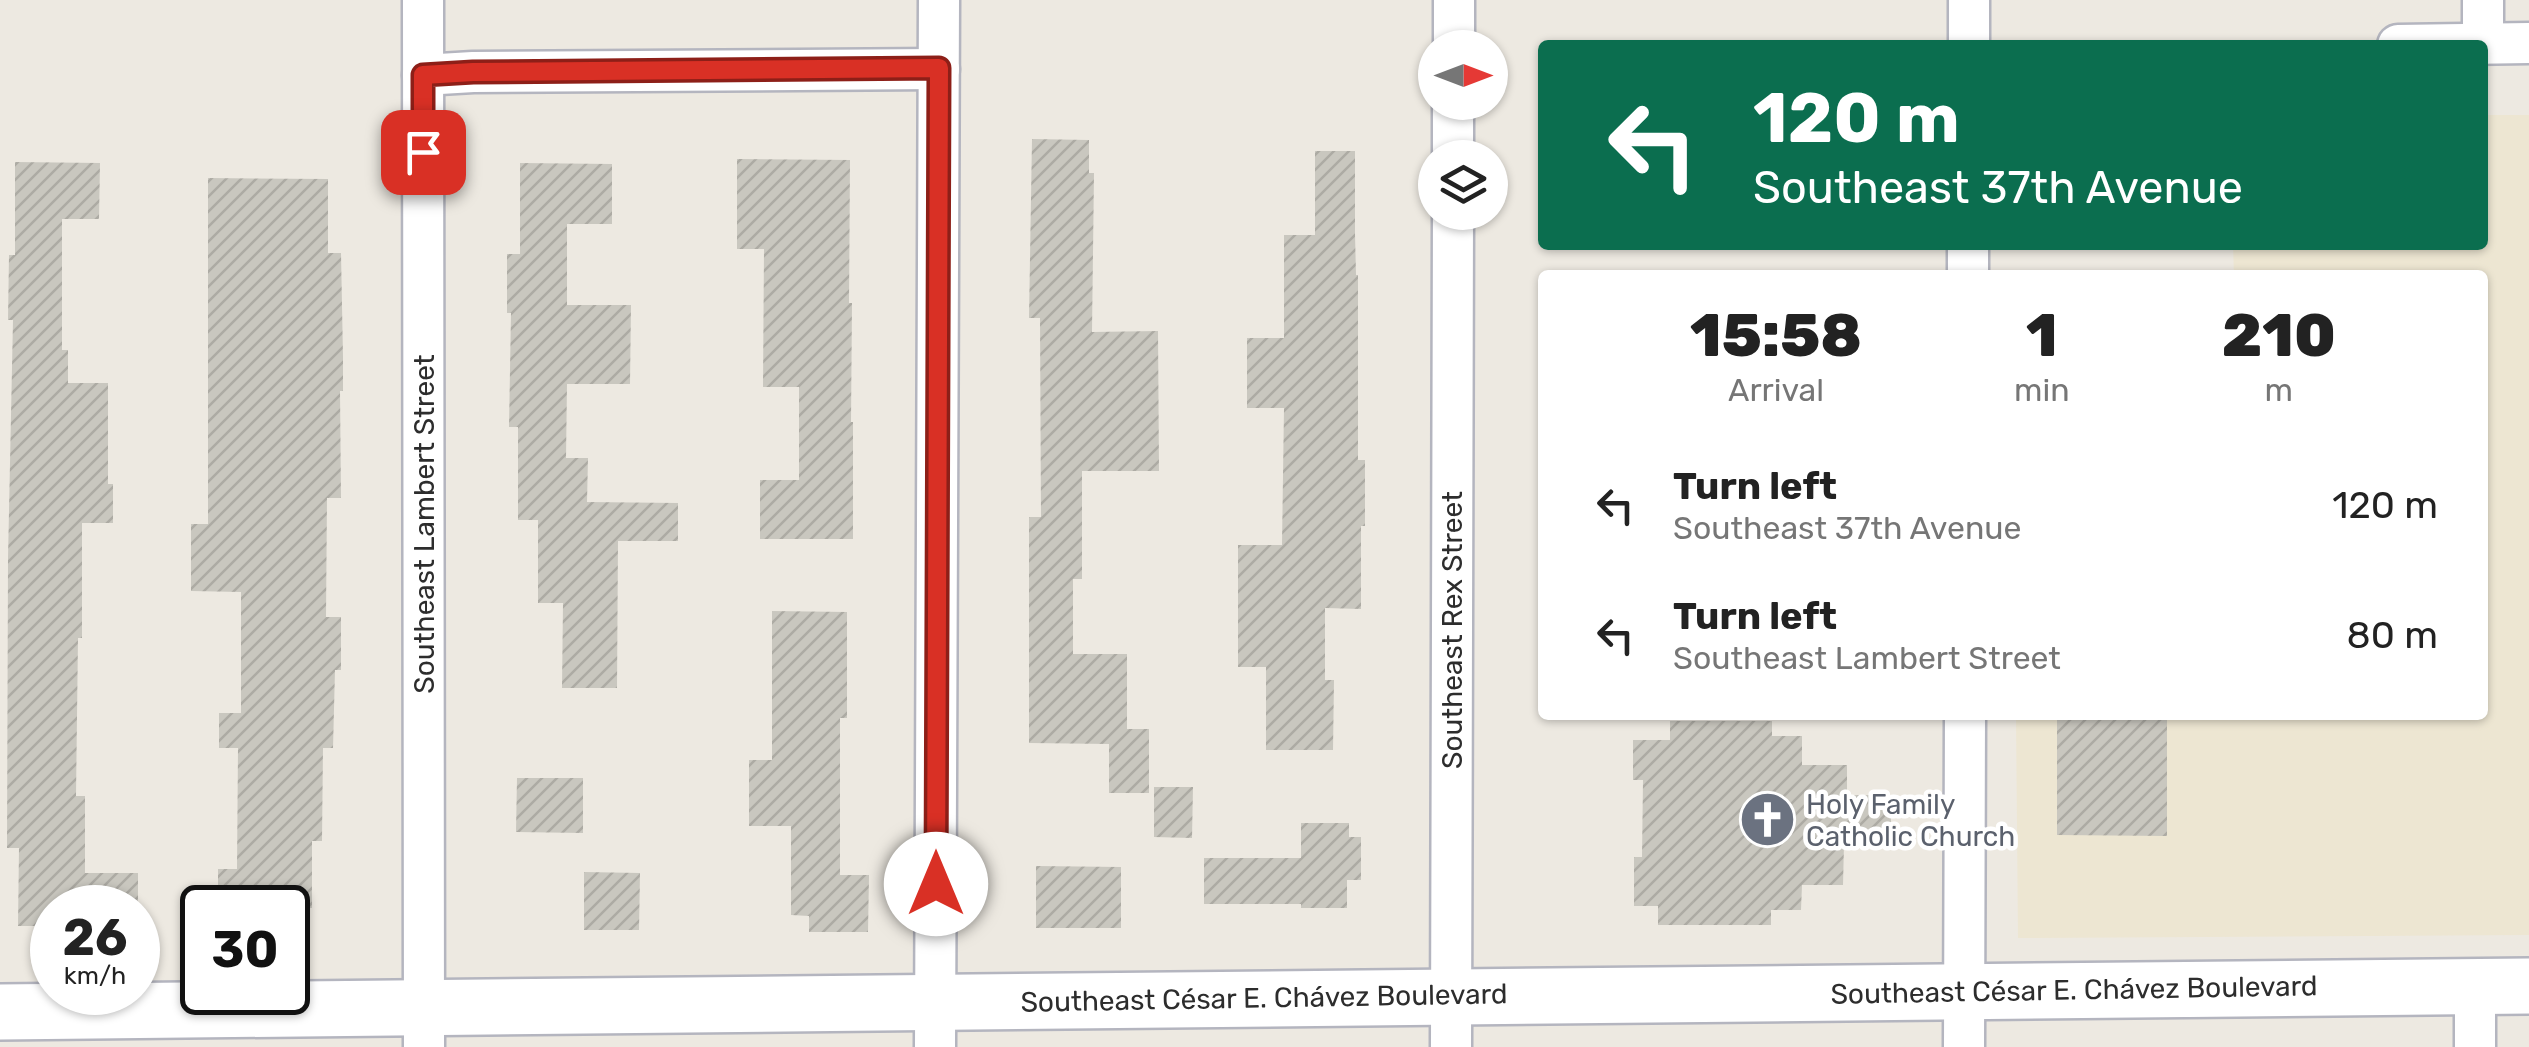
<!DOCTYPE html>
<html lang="en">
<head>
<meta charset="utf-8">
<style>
	:root { --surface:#fff; --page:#f6f6f6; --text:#222; --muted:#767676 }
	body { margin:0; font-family:Rubik,sans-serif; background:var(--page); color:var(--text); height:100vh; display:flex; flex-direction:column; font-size:38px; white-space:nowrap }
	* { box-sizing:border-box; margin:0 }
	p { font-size:32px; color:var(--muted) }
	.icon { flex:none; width:55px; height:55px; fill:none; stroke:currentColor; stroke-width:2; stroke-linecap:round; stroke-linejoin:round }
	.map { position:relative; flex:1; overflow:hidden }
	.side { position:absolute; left:1538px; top:270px; width:950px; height:450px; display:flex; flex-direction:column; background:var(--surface); border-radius:10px; box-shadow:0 2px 8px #0004 }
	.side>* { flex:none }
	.top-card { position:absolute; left:1538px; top:40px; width:950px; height:210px; border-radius:10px; box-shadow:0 2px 8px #0004; background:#0b6e4f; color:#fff; overflow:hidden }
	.needle { width:65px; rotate:90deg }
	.buttons { position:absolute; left:1418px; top:30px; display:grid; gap:20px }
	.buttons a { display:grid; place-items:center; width:90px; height:90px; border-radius:50%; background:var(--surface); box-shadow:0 2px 8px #0004; font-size:50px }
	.speed { position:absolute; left:30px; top:885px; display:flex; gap:20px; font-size:50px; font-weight:700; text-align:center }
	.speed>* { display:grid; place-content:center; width:130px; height:130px; border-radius:50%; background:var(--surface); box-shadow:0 2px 8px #0004; line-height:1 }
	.speed small { font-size:25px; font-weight:400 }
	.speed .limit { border:5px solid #111; border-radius:15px; background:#fff; color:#111 }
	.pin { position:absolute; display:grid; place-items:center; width:85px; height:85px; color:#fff; margin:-42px; border-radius:20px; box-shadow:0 5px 15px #0006 }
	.me { position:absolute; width:110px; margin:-55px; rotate:0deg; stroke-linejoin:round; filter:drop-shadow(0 0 8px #0008) }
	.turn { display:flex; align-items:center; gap:35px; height:210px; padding:0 50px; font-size:45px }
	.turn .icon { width:130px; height:130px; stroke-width:2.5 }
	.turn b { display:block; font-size:70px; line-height:85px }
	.eta { display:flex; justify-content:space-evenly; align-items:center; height:170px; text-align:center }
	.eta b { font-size:60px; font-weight:800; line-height:70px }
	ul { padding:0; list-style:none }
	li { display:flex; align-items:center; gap:30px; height:130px; padding:0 50px }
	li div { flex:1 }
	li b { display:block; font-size:38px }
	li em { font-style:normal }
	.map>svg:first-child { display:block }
	.education { fill:#ede6d2 }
	.building { fill:url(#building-hatch) }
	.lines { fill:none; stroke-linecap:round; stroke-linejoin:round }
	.street-casing { stroke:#b4b5bf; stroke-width:45 }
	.secondary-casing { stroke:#b4b5bf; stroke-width:60 }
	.street { stroke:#fff; stroke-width:40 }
	.secondary { stroke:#fff; stroke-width:55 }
	.route-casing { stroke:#8d1f18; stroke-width:25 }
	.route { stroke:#d93025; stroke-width:18 }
	.labels { text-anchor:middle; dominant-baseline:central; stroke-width:9; stroke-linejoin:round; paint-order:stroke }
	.street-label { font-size:28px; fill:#2d2d2d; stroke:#fff }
	.worship-label { font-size:28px; fill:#5b616d; stroke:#fff; text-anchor:start }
</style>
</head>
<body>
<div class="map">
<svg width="2529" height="1047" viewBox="0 0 2529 1047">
	<defs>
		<pattern id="building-hatch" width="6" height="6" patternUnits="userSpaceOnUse" patternTransform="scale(2.5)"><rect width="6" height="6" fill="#c9c7bf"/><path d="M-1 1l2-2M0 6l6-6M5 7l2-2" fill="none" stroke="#adaba4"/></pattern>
	</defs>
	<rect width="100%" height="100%" fill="#ede9e1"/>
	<!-- education -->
	<path class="education" d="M2483,115h46v820l-511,3 -2,-223h466v-440h-248l-1,-30h249z"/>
	<!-- building -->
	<g class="building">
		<path d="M1032,139l57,1v33h5l-2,159 66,-1 1,140h-77v108h-9v75h54v75h22v64h-40v-49l-80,-1v-226h12l-1,-199h-11z"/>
		<path d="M1315,151h40v83l1,41h2v185h7v66h-4v83l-36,-1v72h9l-1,70h-67v-83h-28v-122h44l2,-137h-37v-70h37v-103h31z"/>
		<path d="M737,159l113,1 -1,143h3l-1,119h2v117h-93v-59h39v-93h-36l1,-138h-27z"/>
		<path d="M15,162l85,1 -1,56h-37v131h6v33h40v101h5v39h-31v115h-4l-2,158h9v77h53v35h-86v18h-34l1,-78h-12l1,-289 5,-239h-5l1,-65h6z"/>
		<path d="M520,163l92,1v60h-45v81h64l-1,79h-63l-1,74h22l-1,44 91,1v38h-60l-1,147h-55l1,-85h-25v-83h-20v-93h-9l2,-114h-4v-59h13z"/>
		<path d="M208,178l120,1v74h13l2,104v34h-3l1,107h-14l-1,119h15v53h-6l-2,78h-10l-1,93h-10v67h-94v-39h19l1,-121h-19v-35h22v-121l-50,-1v-67h17z"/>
		<path d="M772,611l75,1v106h-7v157h29l-1,57h-59v-16l-18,-1v-89h-42v-66h23z"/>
		<path d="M2057,715h110v121l-110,-1z"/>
		<path d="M1670,721h102v15h30v29h45v30h44v50l-47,-1 -1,41h-41l-1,25h-30v15h-113v-19h-24v-49h8l1,-77h-10v-40h37z"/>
		<path d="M517,778h66v55l-67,-1z"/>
		<path d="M1154,787h39l-1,51 -38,-1z"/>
		<path d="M1301,823h48v14h12v43h-14v28h-46v-4h-97v-46h97z"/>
		<path d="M1036,866l85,1v61h-85z"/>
		<path d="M584,872l56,1 -1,57h-55z"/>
	</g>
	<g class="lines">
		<defs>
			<g id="street">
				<path d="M423,0l1,1047"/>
				<path d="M1969,0v45"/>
				<path d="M2483,0v44"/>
				<path d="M2398,45l131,-2"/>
				<path d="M1454,48v-48"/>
				<path d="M423,75l50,-3 466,-3"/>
				<path d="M1453,158v-56"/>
				<path d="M1968,275v-30"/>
				<path d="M2475,986v61"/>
				<path d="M935,1047l4,-1047"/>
				<path d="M1451,1047l2,-835"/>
				<path d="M1964,1047l1,-332"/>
			</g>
			<path id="secondary" d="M0,1012l2529,-26"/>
		</defs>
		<!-- street casing -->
		<use href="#street" class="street-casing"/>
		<!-- secondary casing -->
		<use href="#secondary" class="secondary-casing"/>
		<!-- street -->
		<use href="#street" class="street"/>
		<!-- secondary -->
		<use href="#secondary" class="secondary"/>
	</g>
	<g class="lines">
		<defs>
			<path id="route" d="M423,152v-77l50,-3 466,-4 -3,816"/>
		</defs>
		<!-- route casing -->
		<use href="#route" class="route-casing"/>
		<!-- route -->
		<use href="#route" class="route"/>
	</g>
	<!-- icons -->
	<defs>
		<symbol id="church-disc" viewBox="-11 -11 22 22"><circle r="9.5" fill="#6b7280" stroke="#fff"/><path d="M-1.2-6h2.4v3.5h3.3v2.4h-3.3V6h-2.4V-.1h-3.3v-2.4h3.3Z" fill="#fff"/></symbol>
	</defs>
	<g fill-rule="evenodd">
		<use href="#church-disc" x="1736" y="788" width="63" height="63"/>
	</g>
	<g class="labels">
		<!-- street labels -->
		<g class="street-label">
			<text transform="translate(424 524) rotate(-90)">Southeast Lambert Street</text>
			<text transform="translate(1452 630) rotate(-90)">Southeast Rex Street</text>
			<text transform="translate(2074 990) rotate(-1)">Southeast César E. Chávez Boulevard</text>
			<text transform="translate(1264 998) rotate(-1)">Southeast César E. Chávez Boulevard</text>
		</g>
		<!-- worship labels -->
		<g class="worship-label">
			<text x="1806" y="804">Holy Family<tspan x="1806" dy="32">Catholic Church</tspan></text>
		</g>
	</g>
</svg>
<div class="buttons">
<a><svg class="needle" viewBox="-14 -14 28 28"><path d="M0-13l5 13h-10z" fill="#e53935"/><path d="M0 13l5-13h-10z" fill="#767676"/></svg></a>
<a><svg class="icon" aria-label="layers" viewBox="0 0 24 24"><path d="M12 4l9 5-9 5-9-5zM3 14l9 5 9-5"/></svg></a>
</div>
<div class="speed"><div>26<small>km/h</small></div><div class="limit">30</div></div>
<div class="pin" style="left:423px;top:152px;background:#d93025"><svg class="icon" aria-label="arrive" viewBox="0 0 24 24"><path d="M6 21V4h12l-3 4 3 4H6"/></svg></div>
<svg class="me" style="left:936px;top:884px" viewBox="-20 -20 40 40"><circle r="19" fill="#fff"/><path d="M0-13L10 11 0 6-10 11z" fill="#d93025"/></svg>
<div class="top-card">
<div class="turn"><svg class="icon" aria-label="left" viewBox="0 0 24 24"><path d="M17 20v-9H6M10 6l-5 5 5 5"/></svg><div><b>120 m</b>Southeast 37th Avenue</div></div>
</div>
<section class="side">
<div class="eta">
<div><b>15:58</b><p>Arrival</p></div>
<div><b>1</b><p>min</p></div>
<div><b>210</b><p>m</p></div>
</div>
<ul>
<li><svg class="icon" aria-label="left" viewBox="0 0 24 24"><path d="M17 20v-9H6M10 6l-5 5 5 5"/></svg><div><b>Turn left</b><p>Southeast 37th Avenue</p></div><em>120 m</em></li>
<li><svg class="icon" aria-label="left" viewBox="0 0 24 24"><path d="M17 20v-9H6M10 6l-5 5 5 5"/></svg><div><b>Turn left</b><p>Southeast Lambert Street</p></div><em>80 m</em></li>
</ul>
</section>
</div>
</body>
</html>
